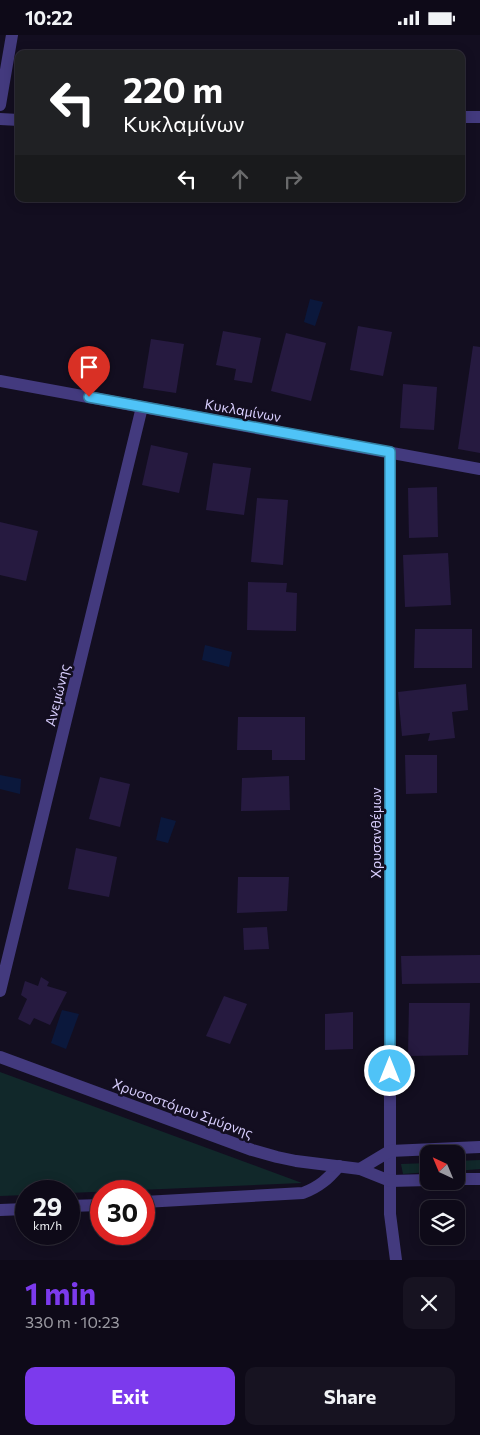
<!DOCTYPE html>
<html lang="en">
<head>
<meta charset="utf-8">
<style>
	:root { --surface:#0e0a18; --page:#171321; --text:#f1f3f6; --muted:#9b9aa2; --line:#2e2b37; --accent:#7c3aed }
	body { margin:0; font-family:Commissioner,sans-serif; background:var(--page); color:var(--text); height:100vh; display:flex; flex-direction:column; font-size:19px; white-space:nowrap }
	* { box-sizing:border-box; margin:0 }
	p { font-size:16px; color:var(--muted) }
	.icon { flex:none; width:28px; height:28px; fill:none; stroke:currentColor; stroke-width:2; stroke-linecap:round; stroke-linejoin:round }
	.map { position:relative; height:1225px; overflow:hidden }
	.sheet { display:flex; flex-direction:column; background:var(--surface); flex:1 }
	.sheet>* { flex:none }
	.top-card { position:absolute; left:15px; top:15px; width:450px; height:152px; border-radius:10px; box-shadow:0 2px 12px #0003,0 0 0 1px var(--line); background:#202124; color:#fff; overflow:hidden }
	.needle { width:32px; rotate:316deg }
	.controls { position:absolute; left:420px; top:1110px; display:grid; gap:10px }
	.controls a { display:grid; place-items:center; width:45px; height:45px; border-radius:10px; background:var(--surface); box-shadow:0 2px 12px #0003,0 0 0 1px var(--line); font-size:25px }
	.speed { position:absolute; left:15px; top:1145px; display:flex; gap:10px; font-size:25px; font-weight:700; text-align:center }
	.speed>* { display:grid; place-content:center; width:65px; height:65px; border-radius:50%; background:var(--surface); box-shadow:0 2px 12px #0003,0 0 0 1px var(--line); line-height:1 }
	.speed small { font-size:12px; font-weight:400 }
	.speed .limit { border:8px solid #d22; background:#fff; color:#111 }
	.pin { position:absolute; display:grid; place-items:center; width:42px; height:42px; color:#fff; margin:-51px -21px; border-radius:50% 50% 50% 0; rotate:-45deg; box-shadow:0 0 5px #0007 }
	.pin .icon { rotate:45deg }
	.me { position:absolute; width:55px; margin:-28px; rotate:0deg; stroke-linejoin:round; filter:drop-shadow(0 0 4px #0008) }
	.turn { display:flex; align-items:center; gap:18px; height:105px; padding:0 25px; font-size:22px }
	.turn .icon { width:65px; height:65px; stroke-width:2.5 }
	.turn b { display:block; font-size:35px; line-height:42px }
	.lanes { display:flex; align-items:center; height:48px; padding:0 25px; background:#0003; justify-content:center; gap:25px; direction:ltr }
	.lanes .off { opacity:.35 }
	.round { display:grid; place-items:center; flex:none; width:52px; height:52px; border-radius:10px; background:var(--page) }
	.head { display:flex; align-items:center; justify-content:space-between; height:85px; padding:0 25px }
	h1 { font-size:30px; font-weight:700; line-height:38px; color:var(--accent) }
	.action { display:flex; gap:10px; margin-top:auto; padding:10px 25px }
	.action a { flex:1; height:58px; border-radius:10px; background:var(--accent); color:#fff; font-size:20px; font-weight:700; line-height:58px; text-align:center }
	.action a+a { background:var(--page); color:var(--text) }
	.status { display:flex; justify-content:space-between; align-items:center; height:35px; padding:0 25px; background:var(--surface); direction:ltr }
	.status svg { height:14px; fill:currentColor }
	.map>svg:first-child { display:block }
	.green { fill:#11282a }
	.water { fill:#0b183c }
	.building { fill:#261a40 }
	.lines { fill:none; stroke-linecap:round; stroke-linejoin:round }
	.minor { stroke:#433a7e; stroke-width:12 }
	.tertiary { stroke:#433a7e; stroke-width:12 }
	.route-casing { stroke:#337fa1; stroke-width:12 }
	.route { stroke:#4fc3f7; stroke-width:9 }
	.labels { text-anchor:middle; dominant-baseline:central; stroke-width:5; stroke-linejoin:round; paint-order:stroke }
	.street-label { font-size:14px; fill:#d8cefd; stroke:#130e20 }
</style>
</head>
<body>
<div class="status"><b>10:22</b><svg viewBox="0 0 49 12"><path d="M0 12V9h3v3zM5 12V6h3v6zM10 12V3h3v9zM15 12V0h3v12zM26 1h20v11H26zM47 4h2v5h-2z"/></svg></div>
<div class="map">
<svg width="480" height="1225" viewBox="0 0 480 1225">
	<rect width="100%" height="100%" fill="#130e20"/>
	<!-- green -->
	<g class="green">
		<path d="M0,1037l302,111 -233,10v-2h-43v4l-26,1z"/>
		<path d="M480,1125v9l-24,2v-10z"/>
		<path d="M429,1128v9l-26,2 -2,-10z"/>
	</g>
	<!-- water -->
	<g class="water">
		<path d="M310,264l13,3 -8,24 -11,-4z"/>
		<path d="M205,610l27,7 -3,15 -27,-7z"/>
		<path d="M0,740l21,4 -1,15 -20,-5z"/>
		<path d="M161,782l15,4 -8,22 -12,-3z"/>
		<path d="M62,975l17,4 -13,35 -15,-6z"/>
	</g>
	<!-- building -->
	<g class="building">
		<path d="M358,291l34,6 -9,44 -33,-6z"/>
		<path d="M223,296l38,7 -9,45 -18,-3 2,-11 -20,-4z"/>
		<path d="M286,298l40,10 -15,58 -40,-10z"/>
		<path d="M151,304l33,5 -8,49 -33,-5z"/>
		<path d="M473,311l7,1v106l-22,-4z"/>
		<path d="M403,349l34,3 -3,43 -34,-2z"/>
		<path d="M151,410l37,8 -9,40 -37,-8z"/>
		<path d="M213,428l38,5 -7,47 -38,-5z"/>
		<path d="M437,452l1,50 -29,1 -1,-50z"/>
		<path d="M257,463l31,2 -5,65 -32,-3z"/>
		<path d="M0,487l38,9 -12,50 -26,-6z"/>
		<path d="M448,518l3,52 -46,2 -2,-52z"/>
		<path d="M248,547l39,1 -1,9 11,1 -1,38 -49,-1z"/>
		<path d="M415,594h57v39h-58z"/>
		<path d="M466,649l2,26 -16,2 3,26 -27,3 2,-8 -28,3 -4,-44z"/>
		<path d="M238,682h67v43h-33v-10h-35z"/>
		<path d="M405,720h32v38l-31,1z"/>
		<path d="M289,741l1,34 -49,1 1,-33z"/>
		<path d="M100,742l30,7 -10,43 -31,-8z"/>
		<path d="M76,813l41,9 -8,40 -41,-8z"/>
		<path d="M238,842h51l-2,34 -50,2z"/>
		<path d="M267,892l2,22 -25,1 -1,-22z"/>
		<path d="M480,920v28l-78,1 -1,-28z"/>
		<path d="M41,942l8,5 -2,4 20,6 -17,33 -16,-7 -4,7 -12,-6 9,-20 -6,-4 4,-14 13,5z"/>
		<path d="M224,961l23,8 -17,40 -24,-8z"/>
		<path d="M409,968h61l-2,52 -60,1z"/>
		<path d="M353,977v37l-28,1v-36z"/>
	</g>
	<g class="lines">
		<!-- minor -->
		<g class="minor">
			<path d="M0,70l12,-70"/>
			<path d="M461,82h19"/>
			<path d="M0,84l19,1"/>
			<path d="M0,346l480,88"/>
			<path d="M390,417v762l6,46"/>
			<path d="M0,956l142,-584"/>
			<path d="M144,1167l159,-9c16,-6 25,-14 36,-27"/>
			<path d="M69,1171l32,-1"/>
			<path d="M0,1175l26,-1"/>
		</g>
		<!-- tertiary -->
		<g class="tertiary">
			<path d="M0,1022l252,93 25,7 19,4 64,8 30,12 39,-1"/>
			<path d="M360,1134l30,-18 90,-4"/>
			<path d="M456,1144h24"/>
		</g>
	</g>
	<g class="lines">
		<defs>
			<path id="route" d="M89,362l301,55v619"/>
		</defs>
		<!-- route casing -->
		<use href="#route" class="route-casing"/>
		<!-- route -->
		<use href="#route" class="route"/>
	</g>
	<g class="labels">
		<!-- street labels -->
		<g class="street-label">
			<text transform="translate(243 375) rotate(10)">Κυκλαμίνων</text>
			<text transform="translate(57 660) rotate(-76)">Ανεμώνης</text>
			<text transform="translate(375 798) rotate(-90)">Χρυσανθέμων</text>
			<text transform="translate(183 1073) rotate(20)">Χρυσοστόμου Σμύρνης</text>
		</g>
	</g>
</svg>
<div class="controls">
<a><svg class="needle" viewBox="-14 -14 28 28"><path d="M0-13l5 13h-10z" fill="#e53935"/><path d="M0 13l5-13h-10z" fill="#9b9aa2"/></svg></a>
<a><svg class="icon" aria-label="layers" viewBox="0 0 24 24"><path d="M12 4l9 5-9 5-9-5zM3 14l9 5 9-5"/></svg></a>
</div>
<div class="speed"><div>29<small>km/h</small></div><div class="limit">30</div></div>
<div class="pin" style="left:89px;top:362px;background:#d93025"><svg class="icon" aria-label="arrive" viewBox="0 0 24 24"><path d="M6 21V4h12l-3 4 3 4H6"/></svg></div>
<svg class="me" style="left:390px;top:1036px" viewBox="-20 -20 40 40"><circle r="17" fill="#4fc3f7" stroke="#fff" stroke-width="3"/><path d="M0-11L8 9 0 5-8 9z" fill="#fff"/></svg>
<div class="top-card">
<div class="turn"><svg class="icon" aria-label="left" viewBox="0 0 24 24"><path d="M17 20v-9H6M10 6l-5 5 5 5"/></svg><div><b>220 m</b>Κυκλαμίνων</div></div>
<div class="lanes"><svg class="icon" aria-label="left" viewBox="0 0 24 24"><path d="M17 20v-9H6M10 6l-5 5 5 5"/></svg><svg class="icon off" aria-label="ahead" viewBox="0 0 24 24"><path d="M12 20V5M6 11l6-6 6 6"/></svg><svg class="icon off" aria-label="right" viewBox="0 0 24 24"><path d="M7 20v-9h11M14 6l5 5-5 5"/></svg></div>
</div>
</div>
<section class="sheet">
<div class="head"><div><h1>1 min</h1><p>330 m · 10:23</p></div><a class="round"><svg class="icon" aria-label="close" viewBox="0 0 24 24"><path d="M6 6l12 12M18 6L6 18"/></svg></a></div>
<div class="action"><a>Exit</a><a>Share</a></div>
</section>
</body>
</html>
